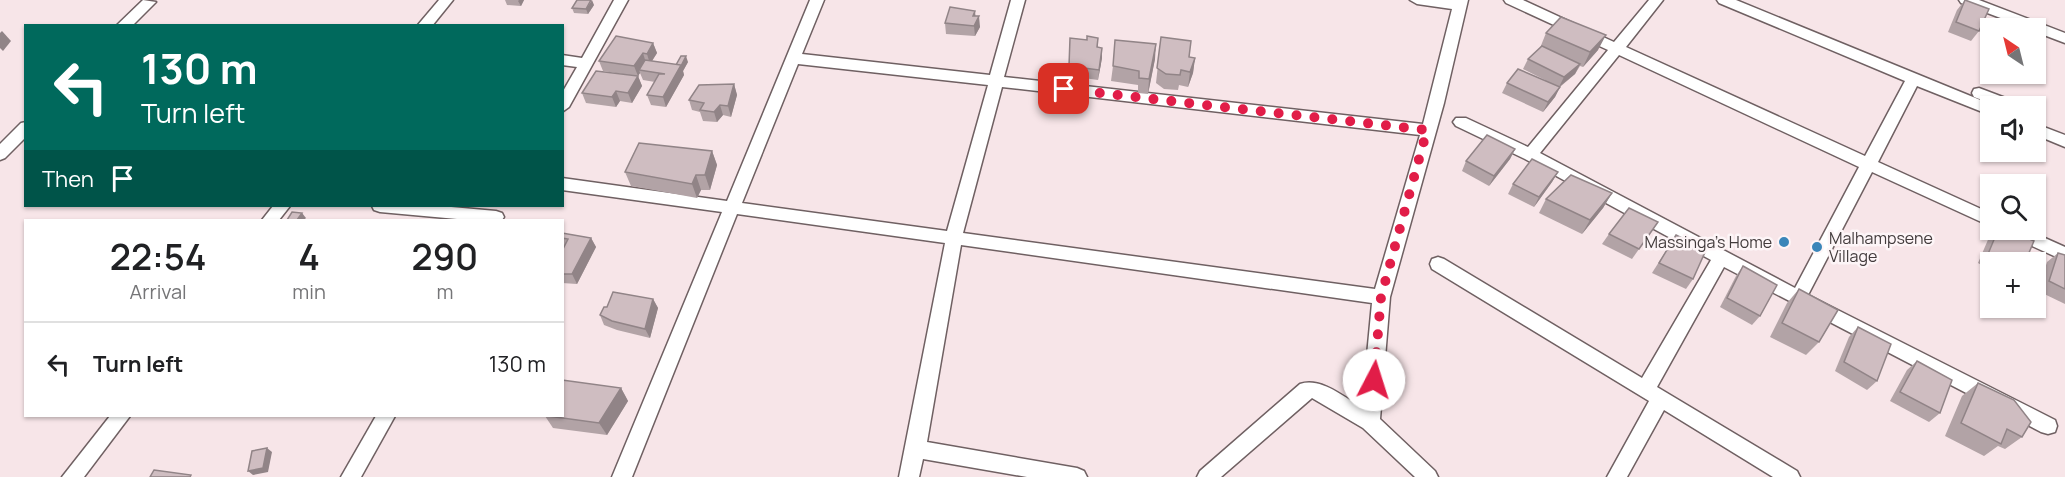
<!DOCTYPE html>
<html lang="en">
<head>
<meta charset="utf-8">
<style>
	:root { --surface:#fff; --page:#f6f6f6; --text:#202124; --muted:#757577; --line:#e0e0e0 }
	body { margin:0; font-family:Manrope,sans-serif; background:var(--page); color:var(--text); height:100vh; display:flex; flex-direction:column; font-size:22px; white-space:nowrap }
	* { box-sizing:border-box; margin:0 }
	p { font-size:20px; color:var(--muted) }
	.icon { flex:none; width:33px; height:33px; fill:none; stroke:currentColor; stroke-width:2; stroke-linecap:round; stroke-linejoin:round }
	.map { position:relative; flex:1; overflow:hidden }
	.side { position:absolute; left:24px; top:219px; width:540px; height:198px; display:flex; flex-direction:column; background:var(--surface); border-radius:0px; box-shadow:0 2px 4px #0004 }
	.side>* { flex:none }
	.top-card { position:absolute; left:24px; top:24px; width:540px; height:183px; border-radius:0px; box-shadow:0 2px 4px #0004; background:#00695c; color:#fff; overflow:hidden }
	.needle { width:39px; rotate:325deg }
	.buttons { position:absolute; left:1980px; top:18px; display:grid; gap:12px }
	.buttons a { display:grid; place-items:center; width:66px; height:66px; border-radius:0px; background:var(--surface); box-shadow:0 2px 4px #0004; font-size:30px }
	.pin { position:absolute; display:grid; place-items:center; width:51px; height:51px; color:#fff; margin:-26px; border-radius:12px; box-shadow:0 3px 9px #0006 }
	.me { position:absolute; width:66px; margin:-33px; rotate:5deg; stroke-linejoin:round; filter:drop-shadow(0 0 4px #0008) }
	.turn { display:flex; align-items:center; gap:21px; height:126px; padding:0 18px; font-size:27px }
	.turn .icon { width:78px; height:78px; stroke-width:2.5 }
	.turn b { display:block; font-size:42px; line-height:51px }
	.then { display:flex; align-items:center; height:57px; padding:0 18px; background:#0003; gap:12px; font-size:22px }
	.eta { display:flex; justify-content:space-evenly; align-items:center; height:102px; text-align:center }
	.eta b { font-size:36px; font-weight:600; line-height:42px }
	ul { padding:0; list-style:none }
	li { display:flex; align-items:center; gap:18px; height:84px; padding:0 18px; border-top:2px solid var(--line) }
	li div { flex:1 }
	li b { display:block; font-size:22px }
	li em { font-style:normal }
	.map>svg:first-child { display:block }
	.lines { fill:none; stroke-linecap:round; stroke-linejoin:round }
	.street-casing { stroke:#6f6062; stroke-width:3 }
	.street { fill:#fff; fill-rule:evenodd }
	.wall { fill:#b2a3a6 }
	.shaded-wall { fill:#918487 }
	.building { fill:#cfbdc1; stroke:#918487; stroke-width:1.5 }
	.route { stroke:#e11d48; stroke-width:10; stroke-dasharray:0 18 }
	.poi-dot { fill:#3a86b9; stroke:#fdf5f7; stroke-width:2 }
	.labels { text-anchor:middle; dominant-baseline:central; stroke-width:5; stroke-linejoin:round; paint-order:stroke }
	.poi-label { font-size:16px; fill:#423b3c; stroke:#fdf5f7; text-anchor:start }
</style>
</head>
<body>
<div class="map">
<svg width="2065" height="477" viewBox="0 0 2065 477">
	<rect width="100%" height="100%" fill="#f7e5e8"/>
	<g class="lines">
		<defs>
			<g id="street">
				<path d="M143,0l13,2 -24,24h-16z"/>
				<path d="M439,0h14l-21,26h-15z"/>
				<path d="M614,0h14l-59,107 -7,5v-19l15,-26 -15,-2v-10l20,3z"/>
				<path d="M810,0h14l-22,54 188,21 21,-75h14l-21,77 419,47 29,-115 -35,-5 -7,-4h58l-24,103 -54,194 -10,122 55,52 3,6h-23l-52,-49 -51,-30 -91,79h-24l3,-6 100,-87c21,-7 44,13 62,24l10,-105 -411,-58 -34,197 150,26 7,3 3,6h-60l-104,-18 -4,18h-20l46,-234 -208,-29 -105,263h-20l110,-265 -160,-22v-12l165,23zM798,64l190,21 -41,146 -205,-28zM1002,87l418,48 -45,154 -412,-56z"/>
				<path d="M1504,0h19l91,42 35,-42h14l-37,47 239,109 40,-75 -186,-78 -2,-3h19l259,106h-5v9l-73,-29 -39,76 112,51v13l-118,-54 -64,123 247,125 2,6 -2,6 -7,2 -7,-2 -317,-165 -67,120 140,84 3,6h-27l-109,-67 -37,67h-20l42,-76 -217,-132 -2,-5 2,-5 6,-2 6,2 198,119 69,-118 -186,-101 -69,-33 -3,-4 3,-4h10l62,29 80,-97 -102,-47zM1619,55l240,112 -64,121 -255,-135z"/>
				<path d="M1959,0h20l86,33v10l-29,-11v-4h-9l-66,-25z"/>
				<path d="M1979,88l37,14 2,4h-20l-24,-9 -2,-4 2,-4z"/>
				<path d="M26,122v15l-21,21 -5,2v-16l21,-21z"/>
				<path d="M2036,124l29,11v12l-29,-12z"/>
				<path d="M273,206h17l-11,14h-17z"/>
				<path d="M372,206h68l56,5 6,2 2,4 -2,3h-34l-88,-8 -6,-2z"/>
				<path d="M2004,230h23l38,17v14l-59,-27z"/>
				<path d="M110,416h20l-46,61h-22z"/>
				<path d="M376,416h19l-34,61h-20z"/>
			</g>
		</defs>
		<!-- street casing -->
		<use href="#street" class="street-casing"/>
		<!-- street -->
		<use href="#street" class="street"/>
	</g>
	<!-- wall -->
	<g class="wall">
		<path d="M505,0h19l-3,6 -14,-1z"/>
		<path d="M1965,0l14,31 -8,10 -23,-9 9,-22z"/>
		<path d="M594,5l-6,9 -14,-1 -2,-5z"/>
		<path d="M975,11v5l5,11 -5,9 -29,-2 -1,-11z"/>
		<path d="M1546,33l52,17 -15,17 -3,-1 -5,8 -15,13 -5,10 -12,15 -41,-19 5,-10 38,-3 -22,-11 5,-10 12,-11z"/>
		<path d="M1161,37l28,20 6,1 -2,15 -5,14 -9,-2 -1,5 -14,-1 -8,-6z"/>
		<path d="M1070,38l17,2 11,-2v9l4,11 -4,22 -29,-4z"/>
		<path d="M653,43l4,10 -5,8 24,4 12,-3 -5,9 1,4 -18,32 -15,-2 -4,-10 8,-13 -12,-2 -3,-7 -2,3 4,10 -10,17 -12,-2 -4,6 -30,-4 -4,-10 53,-17 -32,-5 -4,-10z"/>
		<path d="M1155,59l-7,35 -10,-1v-8l-27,-4 2,-15z"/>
		<path d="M734,84l3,11 -6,22 -8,-2 -6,7 -14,-1 -3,-9 -8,-2 -3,-10z"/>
		<path d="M1515,149l-5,10 -21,27 -27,-15 4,-10z"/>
		<path d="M712,151l5,14 -7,25h-9l-4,8 -66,-12 -6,-14z"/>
		<path d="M1558,172l-6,10 -18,25 -26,-13 5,-10z"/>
		<path d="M1612,193l-9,15 -21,26 -43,-21 7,-14z"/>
		<path d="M1658,222l-26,37 -30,-15 7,-10z"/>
		<path d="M1996,230h13l16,32h-35v8l-12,-7 12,-28z"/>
		<path d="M562,233l29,5 5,9 -19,37 -15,-1v-32l2,-4h-2z"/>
		<path d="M1676,235l17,44 -7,10 -34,-16z"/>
		<path d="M2058,253l7,2v49l-27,-13 9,-29z"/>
		<path d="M1743,266l17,50 -8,9 -32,-18 16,-31z"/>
		<path d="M1799,289l20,53 -13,13 -36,-18 17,-34z"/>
		<path d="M653,299l5,9 -8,30 -33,-8 -13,-5 -4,-10z"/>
		<path d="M1858,327l19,54 -10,9 -32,-19 14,-34z"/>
		<path d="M1917,361l23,52 -11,9 -39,-21 17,-31z"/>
		<path d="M1978,383l44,54 -17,12 -7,-3 -14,10 -39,-20 17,-40z"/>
		<path d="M621,388l7,13 -21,34 -54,-7 -8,-12z"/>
	</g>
	<!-- shaded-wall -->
	<g class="shaded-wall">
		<path d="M519,0h5l-3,6 -3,-5z"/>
		<path d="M592,0l2,5 -6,9 -2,-5z"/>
		<path d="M975,11l1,10 3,-5 1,11 -5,9 -2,-20z"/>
		<path d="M2,31l9,10 -8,10 -3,-3v-15z"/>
		<path d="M1606,35l-8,15 -15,17 7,-15z"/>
		<path d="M653,43l4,10 -7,11 -3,-10z"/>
		<path d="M1156,44l-1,15 -7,35 1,-15z"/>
		<path d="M1102,48v10l-4,22 1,-10z"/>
		<path d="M643,53l3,10 -7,7 1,3 -2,3 -4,-10z"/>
		<path d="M686,56l2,6 -5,9 1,4 -18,32 -3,-10z"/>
		<path d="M1195,58l-2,15 -5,14 2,-15z"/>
		<path d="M1580,64l-5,10 -16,13 5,-10z"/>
		<path d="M638,76l4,10 -10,17 -4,-10z"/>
		<path d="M734,84l3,11 -6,22 -3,-11z"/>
		<path d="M1560,87l-5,10 -12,15 5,-10z"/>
		<path d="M616,91l4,10 -4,6 -4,-10z"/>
		<path d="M720,105l3,10 -6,7 -3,-10z"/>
		<path d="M1515,149l-5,10 -21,27 5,-10z"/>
		<path d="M712,151l5,14 -7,25 -5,-15z"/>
		<path d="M1558,172l-6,10 -18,25 5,-10z"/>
		<path d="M696,175l5,15 -4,8 -5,-14z"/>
		<path d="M1612,193l-9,15 -21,26 8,-14z"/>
		<path d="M302,213l4,5 -2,2h-7z"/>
		<path d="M591,238l5,9 -19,37 -5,-10z"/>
		<path d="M653,299l5,9 -8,30 -5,-9z"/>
		<path d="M621,388l7,13 -21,34 -8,-12z"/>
		<path d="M267,448l5,4 -4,20 -15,3 -5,-4z"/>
	</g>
	<!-- building -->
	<g class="building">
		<path d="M577,0h14l-5,9 -14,-1z"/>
		<path d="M1965,0l24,9 -10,22 -23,-9z"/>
		<path d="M950,7l25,4 -2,5h6l-5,10 -29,-3z"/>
		<path d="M1561,17l45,18 -16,17 -44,-19z"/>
		<path d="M616,36l37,7 -6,11 -4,-1 -9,13 -35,-5z"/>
		<path d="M1087,36l11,2 -1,9 5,1 -3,22 -30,-4 1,-28 17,2z"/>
		<path d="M1161,37l30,4 -2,16 6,1 -5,14 -9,-2 -1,5 -14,-1 -9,-6z"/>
		<path d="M1115,40l41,4 -7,35 -10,-1v-7l-26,-5z"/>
		<path d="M1542,46l38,18 -16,13 -36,-18z"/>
		<path d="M681,56h5l-5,10 -5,-1z"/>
		<path d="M645,60l36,5 -18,32 -16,-2 12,-21h6l-26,-4z"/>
		<path d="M1518,69l42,18 -12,15 -41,-19z"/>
		<path d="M596,71l42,5 -10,17 -12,-2 -4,6 -30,-4z"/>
		<path d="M734,84l-6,22 -8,-1 -6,7 -14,-2 4,-7 -15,-3 10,-15z"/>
		<path d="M1487,135l28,14 -21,27 -28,-15z"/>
		<path d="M639,143l73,8 -7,24h-9l-4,9 -67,-12z"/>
		<path d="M1532,159l26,13 -19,25 -26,-13z"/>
		<path d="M1571,175l41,18 -22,27 -44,-21z"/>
		<path d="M1629,208l29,14 -19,27 -30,-15z"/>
		<path d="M292,212l10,1 -5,7h-10z"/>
		<path d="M1998,230h11l25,11 -9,21h-19l-18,-8z"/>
		<path d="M562,233l29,5 -19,36h-10v-23l6,-12 -6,-1z"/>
		<path d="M1676,235l30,15 -13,29 -34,-16z"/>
		<path d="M2058,253l7,2v34l-16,-8z"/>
		<path d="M1743,266l34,19 -17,31 -33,-18z"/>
		<path d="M1799,289l39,21 -19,32 -37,-19z"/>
		<path d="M613,292l40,7 -8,30 -33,-8 -12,-6 4,-8h3z"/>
		<path d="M1858,327l33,17 -14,37 -33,-19z"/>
		<path d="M1917,361l35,19 -12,33 -40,-21z"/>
		<path d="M562,380l59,8 -22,35 -51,-7h14z"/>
		<path d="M1978,383l36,17 17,22 -9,15 -15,-8 -6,15 -40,-21z"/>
		<path d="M267,448l-4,20 -15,3 4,-20z"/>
		<path d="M154,470l37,5 -1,2h-40z"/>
	</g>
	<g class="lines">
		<!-- route -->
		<path class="route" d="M1064,89l363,41 -46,167 -7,83"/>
	</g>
	<!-- markers -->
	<g class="poi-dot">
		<circle cx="1784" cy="242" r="6"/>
		<circle cx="1817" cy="247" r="6"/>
	</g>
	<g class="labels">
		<!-- poi labels -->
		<g class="poi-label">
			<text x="1829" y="238">Malhampsene<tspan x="1829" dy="18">Village</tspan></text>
			<text x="1772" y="242" text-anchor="end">Massinga's Home</text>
		</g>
	</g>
</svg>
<div class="buttons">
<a><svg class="needle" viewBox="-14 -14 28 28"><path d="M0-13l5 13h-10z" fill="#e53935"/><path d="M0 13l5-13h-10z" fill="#757577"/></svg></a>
<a><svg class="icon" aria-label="sound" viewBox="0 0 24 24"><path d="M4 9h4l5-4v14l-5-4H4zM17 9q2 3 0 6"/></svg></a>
<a><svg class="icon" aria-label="search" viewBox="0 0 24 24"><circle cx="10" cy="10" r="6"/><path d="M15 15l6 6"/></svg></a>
<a>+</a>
</div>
<div class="pin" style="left:1064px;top:89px;background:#d93025"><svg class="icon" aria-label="arrive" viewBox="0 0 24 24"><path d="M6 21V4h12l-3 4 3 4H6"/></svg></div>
<svg class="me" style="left:1374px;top:380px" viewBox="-20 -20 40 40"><circle r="19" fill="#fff"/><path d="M0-13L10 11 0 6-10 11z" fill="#e11d48"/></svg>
<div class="top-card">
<div class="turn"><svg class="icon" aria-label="left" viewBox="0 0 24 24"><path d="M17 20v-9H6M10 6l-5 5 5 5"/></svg><div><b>130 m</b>Turn left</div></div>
<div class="then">Then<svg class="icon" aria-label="arrive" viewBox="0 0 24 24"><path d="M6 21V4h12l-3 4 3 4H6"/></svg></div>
</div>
<section class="side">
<div class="eta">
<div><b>22:54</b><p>Arrival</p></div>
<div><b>4</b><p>min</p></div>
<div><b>290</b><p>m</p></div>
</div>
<ul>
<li><svg class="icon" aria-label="left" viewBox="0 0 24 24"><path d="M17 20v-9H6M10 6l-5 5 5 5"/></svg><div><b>Turn left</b></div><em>130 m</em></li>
</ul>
</section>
</div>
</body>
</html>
